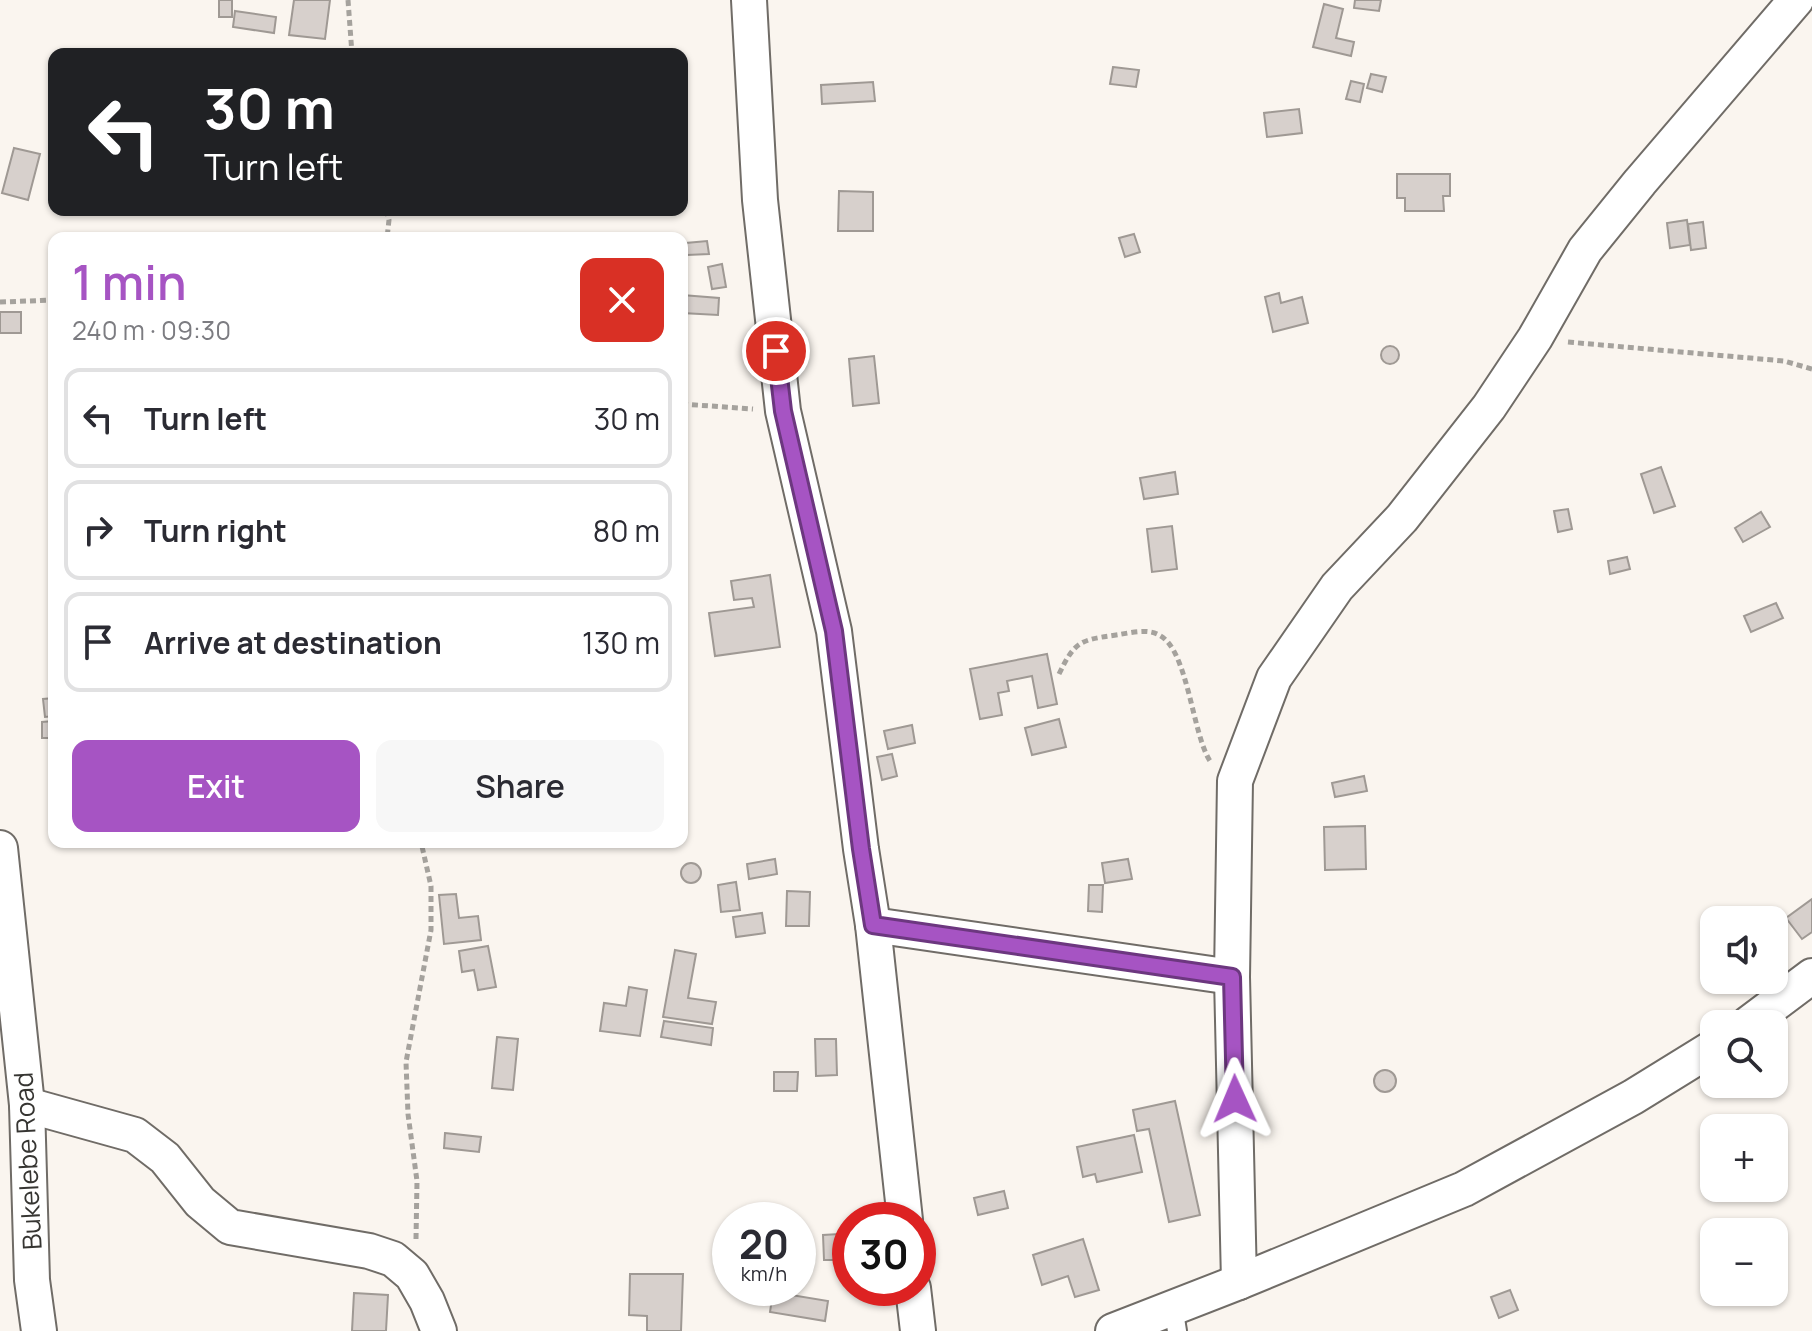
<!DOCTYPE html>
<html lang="en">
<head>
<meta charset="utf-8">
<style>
	:root { --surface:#fff; --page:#f7f7f7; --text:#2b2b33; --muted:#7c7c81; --line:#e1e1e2; --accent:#a654c3 }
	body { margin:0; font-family:Manrope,sans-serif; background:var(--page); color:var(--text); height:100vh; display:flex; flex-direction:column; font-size:30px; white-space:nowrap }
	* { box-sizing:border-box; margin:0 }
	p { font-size:26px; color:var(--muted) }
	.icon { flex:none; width:44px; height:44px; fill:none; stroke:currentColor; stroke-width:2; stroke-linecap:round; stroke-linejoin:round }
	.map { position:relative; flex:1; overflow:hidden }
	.sheet { position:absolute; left:48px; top:232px; width:640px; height:616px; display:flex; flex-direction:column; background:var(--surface); border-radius:16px; box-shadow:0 2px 6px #0004 }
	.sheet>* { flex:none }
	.banner { position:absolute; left:48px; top:48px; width:640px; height:168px; border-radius:16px; box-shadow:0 2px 6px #0004; background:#202124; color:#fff; overflow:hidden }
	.tools { position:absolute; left:1700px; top:906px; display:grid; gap:16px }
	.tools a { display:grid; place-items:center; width:88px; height:88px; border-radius:16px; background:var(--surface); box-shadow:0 2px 6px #0004; font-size:40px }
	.speed { position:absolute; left:712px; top:1202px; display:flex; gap:16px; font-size:40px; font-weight:700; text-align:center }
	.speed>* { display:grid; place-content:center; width:104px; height:104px; border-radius:50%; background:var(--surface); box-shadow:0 2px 6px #0004; line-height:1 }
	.speed small { font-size:20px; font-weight:400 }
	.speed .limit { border:12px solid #d22; background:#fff; color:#111 }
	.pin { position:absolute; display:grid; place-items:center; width:68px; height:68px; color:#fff; margin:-34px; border:4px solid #fff; border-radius:50%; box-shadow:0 2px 8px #0007 }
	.me { position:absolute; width:88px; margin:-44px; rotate:359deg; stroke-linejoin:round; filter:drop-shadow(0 0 6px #0008) }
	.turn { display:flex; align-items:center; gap:28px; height:168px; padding:0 24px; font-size:36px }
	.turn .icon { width:104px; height:104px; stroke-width:2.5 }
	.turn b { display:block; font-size:56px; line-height:68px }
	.round { display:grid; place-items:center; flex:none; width:84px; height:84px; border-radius:16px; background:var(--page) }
	.summary { display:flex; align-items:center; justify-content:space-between; height:136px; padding:0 24px }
	h1 { font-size:48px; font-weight:600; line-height:60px; color:var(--accent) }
	.cta { display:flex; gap:16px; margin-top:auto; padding:16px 24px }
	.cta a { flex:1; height:92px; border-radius:16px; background:var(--accent); color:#fff; font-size:32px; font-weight:600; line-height:92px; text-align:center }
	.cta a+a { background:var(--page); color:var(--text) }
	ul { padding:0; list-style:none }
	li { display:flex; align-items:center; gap:24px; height:100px; margin:0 16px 12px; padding:0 8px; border:4px solid var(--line); border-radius:16px }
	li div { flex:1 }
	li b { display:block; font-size:30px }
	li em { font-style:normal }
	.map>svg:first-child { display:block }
	.building { fill:#d7d0cc; stroke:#9f9994; stroke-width:2 }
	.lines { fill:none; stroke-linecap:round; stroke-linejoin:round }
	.lane-casing { stroke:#706c67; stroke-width:22 }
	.street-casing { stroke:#706c67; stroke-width:38 }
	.path { stroke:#a5a29d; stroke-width:5; stroke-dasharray:6 4; stroke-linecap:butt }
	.lane { stroke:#fff; stroke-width:18 }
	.street { stroke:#fff; stroke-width:34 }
	.route-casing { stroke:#6c377f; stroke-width:20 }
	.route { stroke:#a654c3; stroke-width:14 }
	.labels { text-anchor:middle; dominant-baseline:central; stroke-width:8; stroke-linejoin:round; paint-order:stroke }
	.street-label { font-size:26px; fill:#363532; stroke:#fff }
</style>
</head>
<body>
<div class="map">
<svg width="1812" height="1331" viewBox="0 0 1812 1331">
	<rect width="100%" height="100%" fill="#faf5ef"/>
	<!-- building -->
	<g class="building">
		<rect x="219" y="0" width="13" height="17"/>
		<path d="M294,0h36l-5,39 -36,-4z"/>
		<path d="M1355,0h26l-2,11 -25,-3z"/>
		<path d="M1324,4l19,5 -7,29 18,4 -3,14 -38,-9z"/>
		<path d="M235,11l41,6 -2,16 -41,-6z"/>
		<path d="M1113,67l26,3 -3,17 -26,-3z"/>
		<path d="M1371,74l15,3 -4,15 -15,-4z"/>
		<path d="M1351,81l13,3 -4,18 -14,-3z"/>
		<path d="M873,82l2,19 -53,3 -1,-19z"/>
		<path d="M1299,109l3,24 -35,4 -3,-24z"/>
		<path d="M14,148l26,6 -12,46 -26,-7z"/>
		<path d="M1397,174h53v22h-7l1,15h-39v-13h-8z"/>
		<path d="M839,191l34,1v39h-35z"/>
		<path d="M1687,220l3,25 -20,3 -3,-25z"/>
		<path d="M1703,222l3,26 -15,2 -3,-26z"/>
		<path d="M1134,234l6,18 -15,5 -6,-19z"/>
		<path d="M707,241l2,13 -22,1 -1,-12z"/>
		<path d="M722,264l4,23 -14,2 -4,-22z"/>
		<path d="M1279,293l2,10 21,-6 6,26 -35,9 -8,-35z"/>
		<path d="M682,295l37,3 -1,17 -36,-2z"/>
		<rect x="0" y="312" width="21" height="21"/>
		<circle cx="1390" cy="355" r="9"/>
		<path d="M874,356l5,47 -26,3 -4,-47z"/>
		<path d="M1661,467l14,39 -21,7 -13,-39z"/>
		<path d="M1175,472l3,22 -34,5 -4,-21z"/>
		<path d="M1568,509l4,20 -14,3 -4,-21z"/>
		<path d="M1761,512l9,15 -27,15 -8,-14z"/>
		<path d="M1172,526l5,43 -25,3 -5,-43z"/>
		<path d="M1627,557l3,12 -20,5 -2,-13z"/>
		<path d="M770,575l10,72 -65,9 -6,-43 45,-6 -2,-9 -18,2 -3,-19z"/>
		<path d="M1776,603l7,15 -32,14 -7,-16z"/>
		<path d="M1047,654l10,50 -19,4 -6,-32 -25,5 2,10 -11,2 4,22 -22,4 -10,-50z"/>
		<path d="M54,698v18l-9,1 -2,-18z"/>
		<path d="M1059,719l7,28 -34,8 -7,-27z"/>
		<path d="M53,721v17h-11v-16z"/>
		<path d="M912,725l3,18 -27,6 -4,-18z"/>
		<path d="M892,754l5,22 -15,4 -5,-23z"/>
		<path d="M1364,776l3,15 -32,6 -3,-14z"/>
		<path d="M1365,826l1,43 -41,1 -1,-43z"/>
		<path d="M775,859l2,15 -28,5 -2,-15z"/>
		<path d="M1128,859l4,20 -27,4 -3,-20z"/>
		<circle cx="691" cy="873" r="10"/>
		<path d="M736,882l4,28 -19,2 -3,-27z"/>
		<path d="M1089,885h14l-1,27 -14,-1z"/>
		<path d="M787,891l23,1 -1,34h-23z"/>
		<path d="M456,894l3,24 19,-2 3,24 -37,4 -5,-49z"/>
		<path d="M1812,899v33l-10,7 -16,-21z"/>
		<path d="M762,913l3,20 -29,4 -3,-20z"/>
		<path d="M488,946l8,41 -18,3 -4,-20 -12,2 -3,-21z"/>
		<path d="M675,950l21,4 -8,44 28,4 -4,22 -49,-7z"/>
		<path d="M629,987l18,3 -7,46 -40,-5 4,-28 22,3z"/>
		<path d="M664,1021l49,7 -2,17 -50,-8z"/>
		<path d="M497,1037l21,2 -5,51 -21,-2z"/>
		<path d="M815,1039h21l1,36 -21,1z"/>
		<circle cx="1385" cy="1081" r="11"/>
		<path d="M774,1072h24l-1,19h-23z"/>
		<path d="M1175,1101l25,114 -31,7 -20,-93 -12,2 -4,-21z"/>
		<path d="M445,1133l36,4 -2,15 -35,-4z"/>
		<path d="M1134,1135l8,37 -45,10 -2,-8 -12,3 -6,-30z"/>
		<path d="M1004,1191l4,17 -30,7 -4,-17z"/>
		<path d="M839,1234v26h-15l-1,-25z"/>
		<path d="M1083,1239l16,51 -24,7 -7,-21 -26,9 -9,-30z"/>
		<path d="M630,1274h53l-2,57h-34v-15l-18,-1z"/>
		<path d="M1510,1290l8,20 -19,8 -8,-21z"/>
		<path d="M773,1292l55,9 -3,20 -55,-9z"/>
		<path d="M354,1293l34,2 -2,36h-34z"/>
	</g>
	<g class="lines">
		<defs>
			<path id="lane" d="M1173,1306l4,25"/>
			<g id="street">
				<path d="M749,0l11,200 23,211 51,220 27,218 12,76 32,295"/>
				<path d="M0,848l27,257 5,175 7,51"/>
				<path d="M873,925l359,52"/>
				<path d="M1748,1024l64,-48"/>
				<path d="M27,1105l108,30 30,23 35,44 30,25 139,24 24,8 19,16 15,26 12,30"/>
				<path d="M1239,1282l-7,-305 3,-196 39,-103 63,-91 65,-69 87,-111 46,-69 50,-88 55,-68 156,-182"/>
				<path d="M913,1288l5,43"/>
				<path d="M1113,1331l126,-49 225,-93 169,-92 81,-50"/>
			</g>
		</defs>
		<!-- lane casing -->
		<use href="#lane" class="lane-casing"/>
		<!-- street casing -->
		<use href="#street" class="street-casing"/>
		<!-- path -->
		<g class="path">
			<path d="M348,0l4,54"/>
			<path d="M386,210l3,10 -2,18"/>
			<path d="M0,302l54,-2"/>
			<path d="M1568,342l216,19 28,8"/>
			<path d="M682,404l71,5"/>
			<path d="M1059,674c16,-33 21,-34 57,-39 14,-2 31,-7 43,0 29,14 33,98 51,126"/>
			<path d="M416,1239l1,-58 -9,-67 -2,-52 25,-132v-44l-10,-44"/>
		</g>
		<!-- lane -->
		<use href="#lane" class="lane"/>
		<!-- street -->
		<use href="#street" class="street"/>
	</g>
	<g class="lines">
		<defs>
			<path id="route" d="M776,351l7,60 51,220 27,218 12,76 359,52 3,122"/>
		</defs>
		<!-- route casing -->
		<use href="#route" class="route-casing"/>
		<!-- route -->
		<use href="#route" class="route"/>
	</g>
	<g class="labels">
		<!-- street labels -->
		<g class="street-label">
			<text transform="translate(27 1161) rotate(-93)">Bukelebe Road</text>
		</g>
	</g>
</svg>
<div class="tools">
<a><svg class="icon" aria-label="sound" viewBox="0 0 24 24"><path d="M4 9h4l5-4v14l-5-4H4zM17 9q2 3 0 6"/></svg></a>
<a><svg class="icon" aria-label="search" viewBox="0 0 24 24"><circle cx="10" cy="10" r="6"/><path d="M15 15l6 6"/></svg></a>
<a>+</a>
<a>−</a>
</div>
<div class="speed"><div>20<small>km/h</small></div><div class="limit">30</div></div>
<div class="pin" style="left:776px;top:351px;background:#d93025"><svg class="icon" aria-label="arrive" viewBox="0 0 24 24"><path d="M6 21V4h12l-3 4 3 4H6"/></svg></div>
<svg class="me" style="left:1235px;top:1099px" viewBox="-20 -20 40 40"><path d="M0-17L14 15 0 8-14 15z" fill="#a654c3" stroke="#fff" stroke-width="4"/></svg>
<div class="banner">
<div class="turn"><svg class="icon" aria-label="left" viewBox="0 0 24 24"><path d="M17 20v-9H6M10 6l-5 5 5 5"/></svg><div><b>30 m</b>Turn left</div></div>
</div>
<section class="sheet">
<div class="summary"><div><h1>1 min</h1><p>240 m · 09:30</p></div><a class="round" style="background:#d93025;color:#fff"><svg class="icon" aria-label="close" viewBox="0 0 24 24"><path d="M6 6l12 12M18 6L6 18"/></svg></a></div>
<ul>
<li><svg class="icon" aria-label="left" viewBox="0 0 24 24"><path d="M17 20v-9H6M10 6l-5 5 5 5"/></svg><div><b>Turn left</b></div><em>30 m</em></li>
<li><svg class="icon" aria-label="right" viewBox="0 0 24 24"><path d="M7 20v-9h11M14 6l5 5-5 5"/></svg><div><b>Turn right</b></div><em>80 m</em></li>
<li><svg class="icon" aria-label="arrive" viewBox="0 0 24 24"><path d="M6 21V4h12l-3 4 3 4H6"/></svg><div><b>Arrive at destination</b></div><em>130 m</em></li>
</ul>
<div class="cta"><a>Exit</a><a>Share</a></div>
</section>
</div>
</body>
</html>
